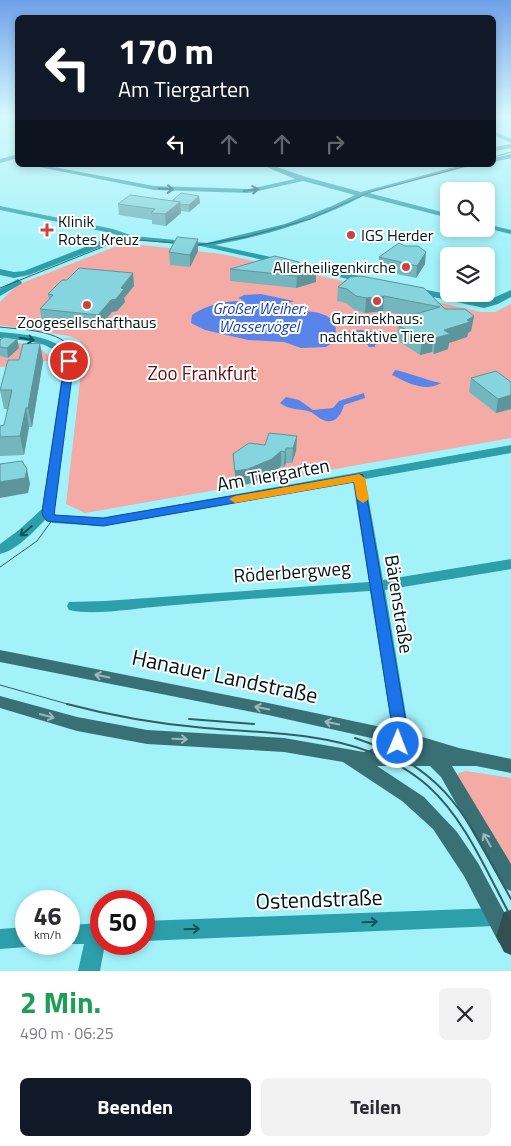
<!DOCTYPE html>
<html lang="de">
<head>
<meta charset="utf-8">
<style>
	:root { --surface:#fff; --page:#f2f2f3; --text:#2b2b33; --muted:#7c7c81; --accent:#111827 }
	body { margin:0; font-family:"Titillium Web",sans-serif; background:var(--page); color:var(--text); height:100vh; display:flex; flex-direction:column; font-size:19px; white-space:nowrap }
	* { box-sizing:border-box; margin:0 }
	p { font-size:16px; color:var(--muted) }
	.icon { flex:none; width:28px; height:28px; fill:none; stroke:currentColor; stroke-width:2; stroke-linecap:round; stroke-linejoin:round }
	.map { position:relative; height:971px; overflow:hidden }
	.side { display:flex; flex-direction:column; background:var(--surface); flex:1 }
	.side>* { flex:none }
	.banner { position:absolute; left:15px; top:15px; width:481px; height:152px; border-radius:8px; box-shadow:0 2px 8px #0003; background:#111827; color:#fff; overflow:hidden }
	.tools { position:absolute; left:440px; top:182px; display:grid; gap:10px }
	.tools a { display:grid; place-items:center; width:55px; height:55px; border-radius:8px; background:var(--surface); box-shadow:0 2px 8px #0003; font-size:25px }
	.speed { position:absolute; left:15px; top:890px; display:flex; gap:10px; font-size:25px; font-weight:700; text-align:center }
	.speed>* { display:grid; place-content:center; width:65px; height:65px; border-radius:50%; background:var(--surface); box-shadow:0 2px 8px #0003; line-height:1 }
	.speed small { font-size:12px; font-weight:400 }
	.speed .limit { border:8px solid #d22; background:#fff; color:#111 }
	.pin { position:absolute; display:grid; place-items:center; width:42px; height:42px; color:#fff; margin:-21px; border:2px solid #fff; border-radius:50%; box-shadow:0 1px 5px #0007 }
	.me { position:absolute; width:55px; margin:-28px; rotate:1deg; stroke-linejoin:round; filter:drop-shadow(0 0 4px #0008) }
	.turn { display:flex; align-items:center; gap:18px; height:105px; padding:0 20px; font-size:22px }
	.turn .icon { width:65px; height:65px; stroke-width:2.5 }
	.turn b { display:block; font-size:35px; line-height:42px }
	.lanes { display:flex; align-items:center; height:48px; padding:0 20px; background:#0003; justify-content:center; gap:25px; direction:ltr }
	.lanes .off { opacity:.35 }
	.round { display:grid; place-items:center; flex:none; width:52px; height:52px; border-radius:8px; background:var(--page) }
	.headline { display:flex; align-items:center; justify-content:space-between; height:85px; padding:0 20px }
	h1 { font-size:30px; font-weight:700; line-height:38px; color:#1e9e55 }
	.primary-button { display:flex; gap:10px; margin-top:auto; padding:10px 20px }
	.primary-button a { flex:1; height:58px; border-radius:8px; background:var(--accent); color:#fff; font-size:20px; font-weight:700; line-height:58px; text-align:center }
	.primary-button a+a { background:var(--page); color:var(--text) }
	.map>svg:first-child { display:block }
	.green { fill:#f5aba5 }
	.water { fill:#5985ea }
	.lines { fill:none; stroke-linecap:round; stroke-linejoin:round }
	.street { fill:#2d9faa; fill-rule:evenodd }
	.secondary { fill:#387076; fill-rule:evenodd }
	.primary { fill:#315053; fill-rule:evenodd }
	.tram-far1 { stroke:#355d61; stroke-width:1 }
	.tram { stroke:#355d61; stroke-width:2 }
	.wall { fill:#73b6be }
	.shaded-wall { fill:#5e949b }
	.building { fill:#86d4dd; stroke:#5e949b }
	.oneway { stroke:#145359 }
	.oneway2 { stroke:#9cb8ba }
	.route { fill:#1a73e8; stroke:#114b97 }
	.slow { fill:#f59e0b }
	.poi-dot { fill:#d04141; stroke:#fff; stroke-width:2 }
	.labels { text-anchor:middle; dominant-baseline:central; stroke-width:4; stroke-linejoin:round; paint-order:stroke }
	.far-poi-label { font-size:16px; fill:#001517; stroke:#fff; text-anchor:start }
	.far-water-label { font-size:16px; font-style:italic; fill:#1941b6; stroke:#fff }
	.park-label { font-size:19px; fill:#5f0d11; stroke:#fff }
	.street-label { font-size:19px; fill:#001517; stroke:#fff }
	.near-street-label { font-size:22px; fill:#001517; stroke:#fff }
</style>
</head>
<body>
<div class="map">
<svg width="511" height="971" viewBox="0 0 511 971">
	<rect width="100%" height="100%" fill="#a3f2fa"/>
	<!-- green -->
	<g class="green">
		<path d="M125,243l97,11 259,58h14l16,-8v134l-426,75 -19,-9 18,-158 -5,-6 -10,-4 -69,-11v-23l17,-17z"/>
		<path d="M0,341c15,2 47,2 50,20l-24,1 -1,3 -25,2z"/>
		<path d="M466,771l45,7v95l-54,-97 2,-3z"/>
	</g>
	<!-- water -->
	<g class="water">
		<path d="M261,294l33,7 -8,3 14,3 -3,4c19,-1 48,4 36,30l1,1 -8,5 -25,1 -17,-6 -36,-2 -43,-10 -14,-7 1,-8c14,-10 32,-14 49,-14l2,-1 -5,-2 6,-3z"/>
		<path d="M360,330l23,2 -1,1 7,4 -14,8v2h-6l-2,-3 15,-8 -4,-2 -24,1 -2,5 -13,-1 7,-7z"/>
		<path d="M395,370c16,3 30,10 46,13 -14,9 -32,1 -45,-6l-4,-2z"/>
		<path d="M364,393l1,5 -21,7c-3,11 -10,21 -23,14 -4,-2 -6,-5 -10,-7 -11,-4 -21,-1 -31,-9l6,-6 13,3 14,10 20,-2 6,-7z"/>
	</g>
	<g class="lines">
		<!-- street -->
		<g class="street">
			<path d="M0,114h14l-14,4z"/>
			<path d="M494,131l17,8v4l-17,-8z"/>
			<path d="M511,144v4l-17,3v-4z"/>
			<path d="M18,154v4l-18,5v-4z"/>
			<path d="M511,154v4l-17,4v-4z"/>
			<path d="M29,165h14l111,21 95,3 46,-10 -33,-14h9l35,12 55,15 101,-27h11l-104,28 80,21v4l-86,-22c-47,25 -95,39 -148,49l154,33v4l-3,1 -165,-37 -66,-6 -27,4 -79,31 -15,3 -14,-3v-6l14,3 10,-1 79,-31 19,-3 -11,-4 -111,-23v-4l113,23 20,7 74,7 78,-19 47,-18 23,-11 -52,-14 -54,12 -95,-3z"/>
			<path d="M486,224l25,6v4l-25,-6z"/>
			<path d="M18,279l4,3 -1,2 -21,12v-7z"/>
			<path d="M413,287l71,15 27,-12v7l-13,7 -14,4 -74,-16v-4z"/>
			<path d="M0,332c28,3 58,3 74,29l-20,151 2,3 47,3 408,-73v8l-146,26 18,101 128,-21v10l-126,21 24,143 -3,10 -6,2 -6,-2 -2,-5 1,-5 -23,-142c-68,4 -137,9 -206,15 -26,2 -71,10 -95,4l-2,-4 2,-4 36,-1 264,-19 -16,-101 -250,45 -50,-3 -8,-3c-12,12 -28,30 -45,34v-10l19,-14 23,-21 22,-148c-13,-22 -42,-20 -64,-23z"/>
			<path d="M495,908l7,2 3,7 -3,7 -7,2 -351,15v-20z"/>
			<path d="M101,923v21h4l-5,27h-22l6,-27h-18h3v-19z"/>
			<path d="M26,927v17h7l-7,3 -26,2v-20z"/>
		</g>
		<!-- secondary -->
		<path class="secondary" d="M0,650l268,53 132,28 14,7 5,-2 40,12 52,11v14l-35,-7h-24l59,98v27l-7,-3 -63,-111 -11,-11h-53l47,31 33,35 21,31 33,62v19l-5,2 -7,-3 -35,-67 -31,-47 -31,-28 -59,-39 -59,-10 -137,-8 -70,-13 -77,-23v-12l77,21 70,13 137,8 80,14 25,-10 -121,-27 -268,-53zM403,748l7,4h-9z"/>
		<!-- primary -->
		<path class="primary" d="M511,910v45l-7,-3 -8,-16 8,-24z"/>
		<!-- tram-far1 -->
		<g class="tram-far1">
			<path d="M494,157l17,-5"/>
			<path d="M0,288l115,-46 23,-2 61,5 47,-8 64,-18 60,-27 100,-27"/>
			<path d="M0,327c23,3 61,2 74,25l-21,167 -16,22 -37,26"/>
			<path d="M0,685l71,20"/>
		</g>
		<!-- tram -->
		<g class="tram">
			<path d="M67,704c45,12 91,20 138,24 78,7 160,3 223,58 38,34 59,87 83,131"/>
			<path d="M189,719l65,5"/>
			<path d="M355,738c94,31 112,81 156,161"/>
		</g>
	</g>
	<!-- wall -->
	<g class="wall">
		<path d="M199,196l1,7 -11,9 -8,-1v2l-15,13 -14,-2v-4l-33,-5 -1,-11 54,-3z"/>
		<path d="M198,251l-8,16 -20,-2 -1,-13z"/>
		<path d="M379,257l46,7 -9,14 -38,-8z"/>
		<path d="M299,264l17,18 -20,6 -66,-7v-12z"/>
		<path d="M350,277l95,32 29,7 -3,15 -3,2 -1,4 -18,6 -1,6 -14,5 -2,-2 -12,3 -23,-15 1,-15 10,-3 1,-6 -26,-5 -18,2 -10,-3 -9,-7 -9,-2 1,-14z"/>
		<path d="M134,286l-10,12 1,4 -8,9 -5,1 -13,16 -57,-6 -2,-13 9,-10 -1,-5z"/>
		<path d="M17,339l2,9 -11,10 -8,-2v-16z"/>
		<path d="M43,361l-11,66h-3l-5,28 -24,1v-30l4,-1 4,-16h-4l-4,-19z"/>
		<path d="M471,378l40,4v27l-15,4 -27,-21z"/>
		<path d="M297,436l-1,15 -4,12h-6l-2,4 -3,-1 -9,8 -24,10 -12,2 -2,-17 -1,-15z"/>
	</g>
	<!-- shaded-wall -->
	<g class="shaded-wall">
		<path d="M199,196l1,7 -11,9v-7z"/>
		<path d="M180,202l1,11 -15,13 -1,-12z"/>
		<path d="M198,239v12l-8,16v-12z"/>
		<path d="M426,252l-1,12 -9,14 1,-12z"/>
		<path d="M316,270v12l-20,6 1,-12z"/>
		<path d="M133,273l1,13 -10,12 1,4 -8,9 -5,1 -13,16 -1,-13z"/>
		<path d="M384,296l-1,15 -18,2 1,-15z"/>
		<path d="M474,316l-3,15 -3,2 -1,4 -18,6 -1,6 -14,5 1,-16 9,-8 23,-10z"/>
		<path d="M433,337l-1,15 -12,3 2,-15z"/>
		<path d="M17,339l2,9 -11,10 -1,-10z"/>
		<path d="M40,343l3,18 -11,66 -4,-19z"/>
		<path d="M511,395v14l-15,4 2,-14z"/>
		<path d="M26,408l3,19 -5,28 -4,-19z"/>
		<path d="M297,436l-1,15 -4,12 1,-15z"/>
		<path d="M286,448v15l-2,4 1,-15z"/>
		<path d="M281,451v15l-9,8 -24,10 -12,2 -1,-15z"/>
		<path d="M27,469l3,15 -2,9 -28,5v-16z"/>
	</g>
	<!-- building -->
	<g class="building">
		<path d="M181,193l18,3 -10,9 -9,-1v-2l-8,-1z"/>
		<path d="M130,195l50,7 -15,12 -14,-1 4,-4 -37,-5z"/>
		<path d="M177,237l21,2 -8,16 -21,-3z"/>
		<path d="M399,243l6,3h13l8,6 -9,14 -38,-9z"/>
		<path d="M275,256l24,6v2l17,6 -19,6 -67,-7z"/>
		<path d="M79,268l54,5 -12,15 3,1 -8,10 -5,1 -13,15 -58,-6 13,-14 -5,-1 14,-14h5z"/>
		<path d="M361,276l63,12 21,21h20l9,7 -7,4 3,2 -26,8 6,4 -15,4 -2,-1 -11,3 -24,-15 18,-5 -7,-4 31,-9 -56,-11 -18,2 -10,-2 -9,-7 -9,-2 12,-10z"/>
		<path d="M4,337l13,2 -10,9 -7,-1v-7z"/>
		<path d="M40,343l-12,65h-2l-6,28 -20,1v-11l4,-1 8,-35h-12l8,-30h11l4,-16z"/>
		<path d="M496,371l15,11v13l-13,4 -27,-21z"/>
		<path d="M269,433l28,3 -4,12h-7l-1,4 -4,-1 -9,8 -24,10 -13,2 -2,-17 16,-11 16,2z"/>
		<path d="M22,461l5,8 -2,9 -25,4v-18z"/>
	</g>
	<!-- one-way arrows -->
	<defs><path id="oneway-shaft" d="M-6 0H5M1.5-3L5.5 0L1.5 3" fill="none" stroke-width="1.6" stroke-linecap="round" stroke-linejoin="round" transform="scale(1.25)"/></defs>
	<g class="oneway">
		<use href="#oneway-shaft" transform="translate(166 189) rotate(3)"/>
		<use href="#oneway-shaft" transform="translate(251 190) rotate(-7)"/>
		<use href="#oneway-shaft" transform="translate(27 339) rotate(10)"/>
		<use href="#oneway-shaft" transform="translate(26 531) rotate(140)"/>
		<use href="#oneway-shaft" transform="translate(370 922) rotate(-2)"/>
		<use href="#oneway-shaft" transform="translate(192 929) rotate(-2)"/>
	</g>
	<g class="oneway2">
		<use href="#oneway-shaft" transform="translate(102 676) rotate(-168)"/>
		<use href="#oneway-shaft" transform="translate(262 708) rotate(-169)"/>
		<use href="#oneway-shaft" transform="translate(47 716) rotate(15)"/>
		<use href="#oneway-shaft" transform="translate(332 723) rotate(-168)"/>
		<use href="#oneway-shaft" transform="translate(180 739) rotate(2)"/>
		<use href="#oneway-shaft" transform="translate(487 840) rotate(-120)"/>
	</g>
	<!-- sky -->
	<linearGradient id="sky" x2="0" y2="1"><stop stop-color="#6fa1e9"/><stop offset="0.46" stop-color="#d6f9fd"/><stop offset="1" stop-color="#d6f9fd" stop-opacity="0"/></linearGradient>
	<rect width="511" height="250" fill="url(#sky)"/>
	<!-- route -->
	<path class="route" d="M69,358l5,3 -20,154 49,3 256,-44 4,1 45,258 -5,15 -5,2 -5,-2 -3,-5 3,-10 -39,-251 -251,44 -56,-5 -4,-5 -1,-4 23,-151z"/>
	<!-- slow -->
	<path class="slow" d="M359,474l6,4 4,21 -6,4 -6,-4 -3,-17 -119,21 -6,-4 6,-3z"/>
	<!-- markers -->
	<g class="poi-dot">
		<path d="M44.5 222.5h5v5h5v5h-5v5h-5v-5h-5v-5h5z"/>
		<circle cx="351" cy="235" r="5"/>
		<circle cx="406" cy="267" r="5"/>
		<circle cx="377" cy="301" r="5"/>
		<circle cx="87" cy="305" r="5"/>
	</g>
	<g class="labels">
		<!-- far-poi labels -->
		<g class="far-poi-label">
			<text x="58" y="221">Klinik<tspan x="58" dy="18">Rotes Kreuz</tspan></text>
			<text x="361" y="235">IGS Herder</text>
			<text x="396" y="267" text-anchor="end">Allerheiligenkirche</text>
			<text x="377" y="318" text-anchor="middle">Grzimekhaus:<tspan x="377" dy="18">nachtaktive Tiere</tspan></text>
			<text x="87" y="322" text-anchor="middle">Zoogesellschafthaus</text>
		</g>
		<!-- far-water labels -->
		<g class="far-water-label">
			<text x="259" y="308">Großer Weiher:<tspan x="259" dy="18">Wasservögel</tspan></text>
		</g>
		<!-- park labels -->
		<g class="park-label">
			<text x="202" y="372">Zoo Frankfurt</text>
		</g>
		<!-- street labels -->
		<g class="street-label">
			<text transform="translate(273 474) rotate(-10)">Am Tiergarten</text>
			<text transform="translate(292 571) rotate(-4)">Röderbergweg</text>
			<text transform="translate(400 604) rotate(81)">Bärenstraße</text>
		</g>
		<!-- near-street labels -->
		<g class="near-street-label">
			<text transform="translate(225 676) rotate(12)">Hanauer Landstraße</text>
			<text transform="translate(319 899) rotate(-2)">Ostendstraße</text>
		</g>
	</g>
</svg>
<div class="tools">
<a><svg class="icon" aria-label="search" viewBox="0 0 24 24"><circle cx="10" cy="10" r="6"/><path d="M15 15l6 6"/></svg></a>
<a><svg class="icon" aria-label="layers" viewBox="0 0 24 24"><path d="M12 4l9 5-9 5-9-5zM3 14l9 5 9-5"/></svg></a>
</div>
<div class="speed"><div>46<small>km/h</small></div><div class="limit">50</div></div>
<div class="pin" style="left:69px;top:361px;background:#d93025"><svg class="icon" aria-label="arrive" viewBox="0 0 24 24"><path d="M6 21V4h12l-3 4 3 4H6"/></svg></div>
<svg class="me" style="left:398px;top:743px" viewBox="-20 -20 40 40"><circle r="17" fill="#1a73e8" stroke="#fff" stroke-width="3"/><path d="M0-11L8 9 0 5-8 9z" fill="#fff"/></svg>
<div class="banner">
<div class="turn"><svg class="icon" aria-label="left" viewBox="0 0 24 24"><path d="M17 20v-9H6M10 6l-5 5 5 5"/></svg><div><b>170 m</b>Am Tiergarten</div></div>
<div class="lanes"><svg class="icon" aria-label="left" viewBox="0 0 24 24"><path d="M17 20v-9H6M10 6l-5 5 5 5"/></svg><svg class="icon off" aria-label="ahead" viewBox="0 0 24 24"><path d="M12 20V5M6 11l6-6 6 6"/></svg><svg class="icon off" aria-label="ahead" viewBox="0 0 24 24"><path d="M12 20V5M6 11l6-6 6 6"/></svg><svg class="icon off" aria-label="right" viewBox="0 0 24 24"><path d="M7 20v-9h11M14 6l5 5-5 5"/></svg></div>
</div>
</div>
<section class="side">
<div class="headline"><div><h1>2 Min.</h1><p>490 m · 06:25</p></div><a class="round"><svg class="icon" aria-label="close" viewBox="0 0 24 24"><path d="M6 6l12 12M18 6L6 18"/></svg></a></div>
<div class="primary-button"><a>Beenden</a><a>Teilen</a></div>
</section>
</body>
</html>
